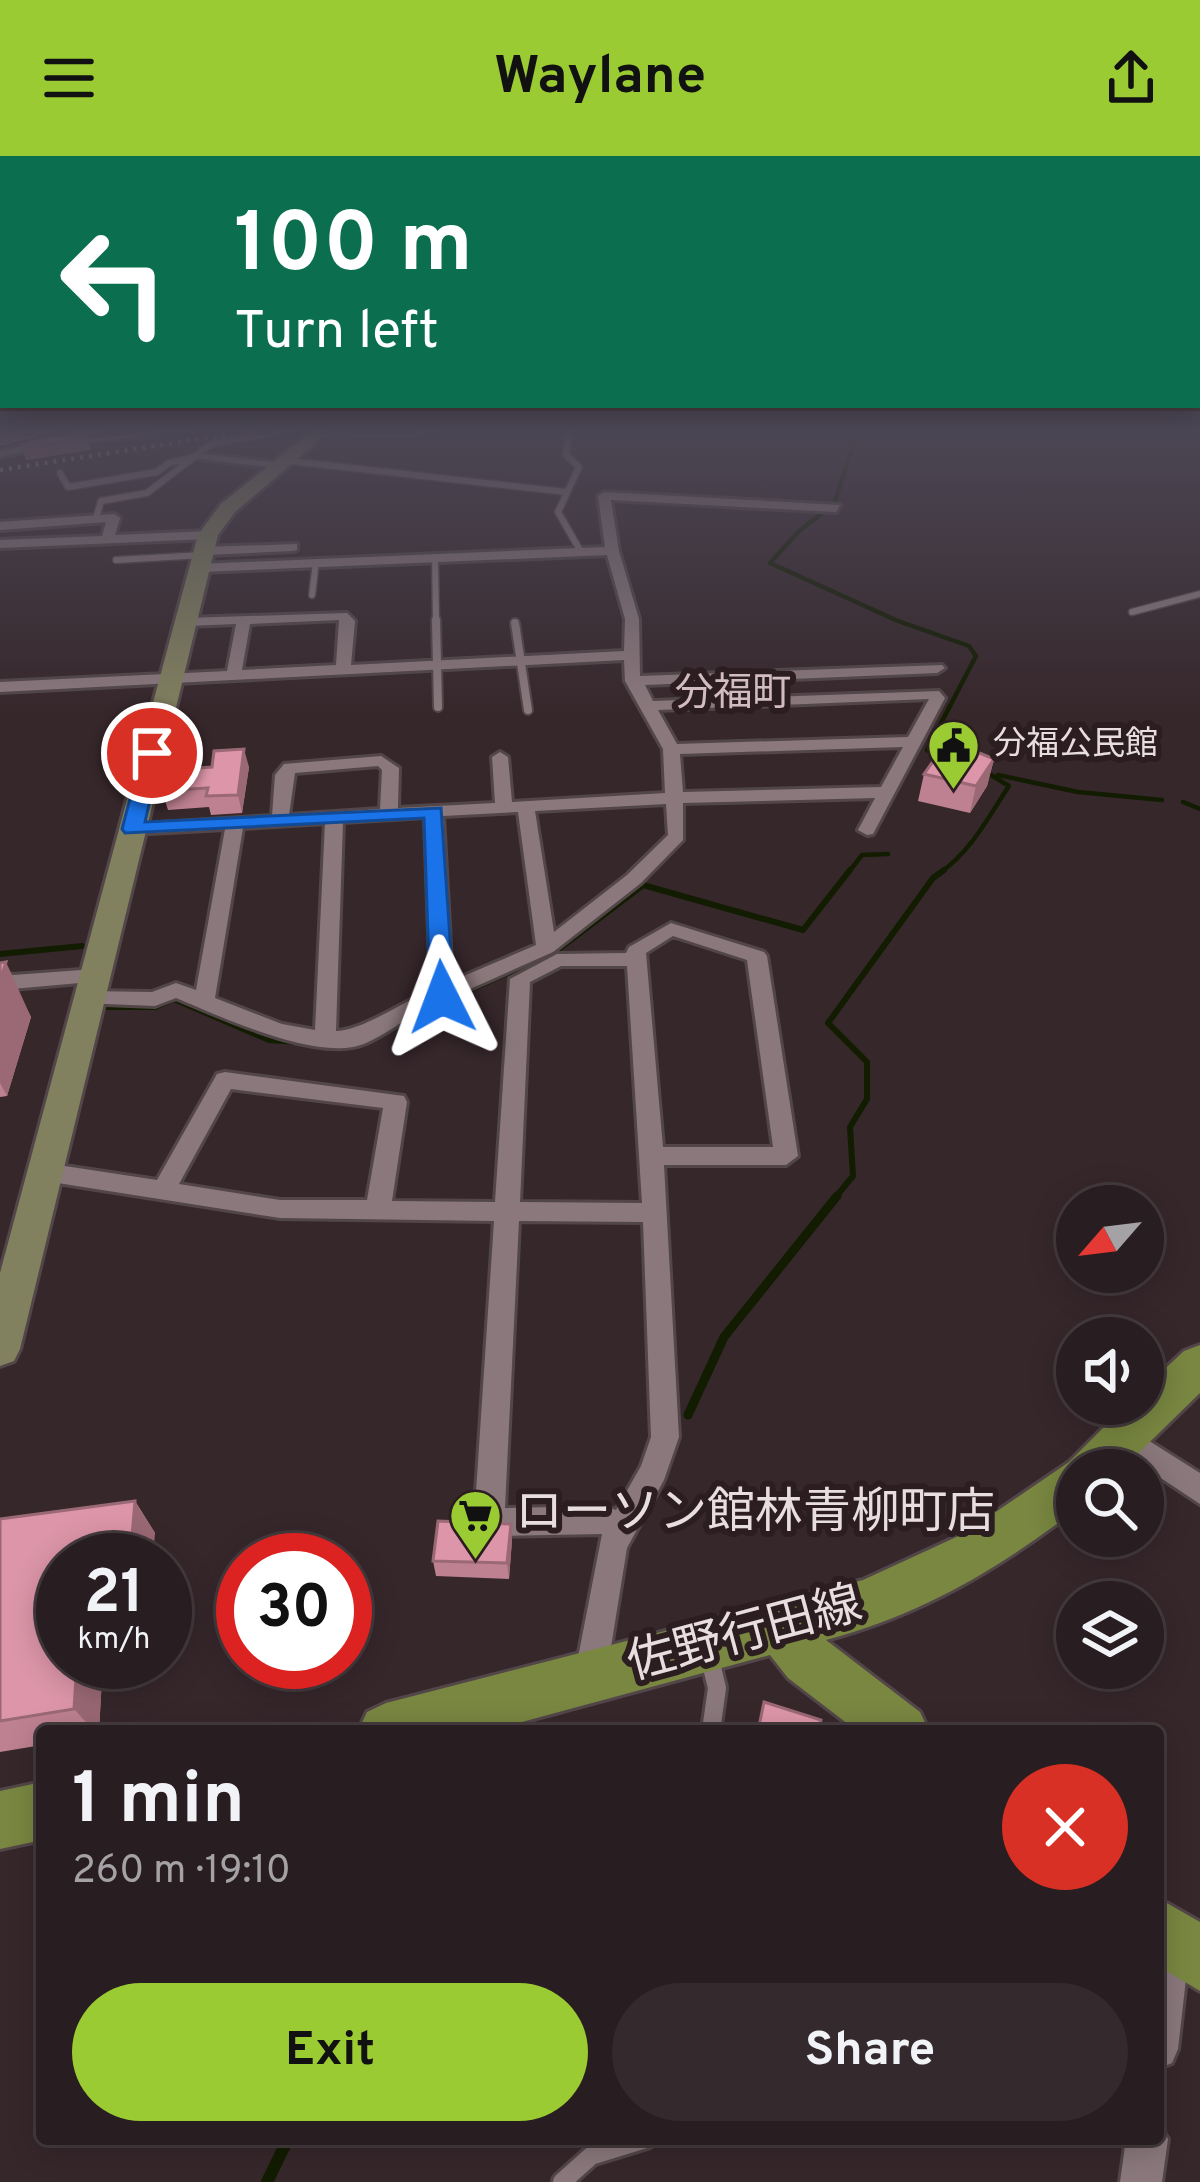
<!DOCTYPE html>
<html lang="en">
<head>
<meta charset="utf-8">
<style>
	:root { --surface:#281d20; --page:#342a2d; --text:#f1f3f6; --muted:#a5a2a5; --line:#443b3e; --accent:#9bcb32 }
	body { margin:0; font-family:Overpass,"Noto Sans JP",sans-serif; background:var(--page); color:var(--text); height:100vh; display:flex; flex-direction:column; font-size:45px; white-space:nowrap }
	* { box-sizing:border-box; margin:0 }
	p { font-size:39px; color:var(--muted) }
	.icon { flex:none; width:66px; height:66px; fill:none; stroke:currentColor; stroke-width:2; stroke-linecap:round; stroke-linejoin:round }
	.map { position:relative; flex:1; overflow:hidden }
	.drawer { position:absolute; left:36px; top:1569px; width:1128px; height:420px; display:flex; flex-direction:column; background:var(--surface); border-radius:12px; box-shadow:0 6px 30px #0003,0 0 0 3px var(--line) }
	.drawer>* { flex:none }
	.guide { position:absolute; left:0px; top:0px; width:1200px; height:252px; box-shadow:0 6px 30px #0003,0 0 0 3px var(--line); background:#0b6e4f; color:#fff; overflow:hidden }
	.needle { width:78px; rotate:242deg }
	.fabs { position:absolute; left:1056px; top:1029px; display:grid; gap:24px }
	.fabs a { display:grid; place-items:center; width:108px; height:108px; border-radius:50%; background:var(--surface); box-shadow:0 6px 30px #0003,0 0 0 3px var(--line); font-size:60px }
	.speed { position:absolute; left:36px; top:1377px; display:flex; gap:24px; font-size:60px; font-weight:700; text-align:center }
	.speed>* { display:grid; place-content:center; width:156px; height:156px; border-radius:50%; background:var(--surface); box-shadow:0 6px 30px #0003,0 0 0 3px var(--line); line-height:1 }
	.speed small { font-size:30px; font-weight:400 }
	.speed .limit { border:18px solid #d22; background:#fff; color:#111 }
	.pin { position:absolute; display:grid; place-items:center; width:102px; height:102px; color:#fff; margin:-51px; border:6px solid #fff; border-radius:50%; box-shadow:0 3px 12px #0007 }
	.me { position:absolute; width:132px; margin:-66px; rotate:357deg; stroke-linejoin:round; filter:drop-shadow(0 0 9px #0008) }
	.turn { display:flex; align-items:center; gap:42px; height:252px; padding:0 36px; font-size:54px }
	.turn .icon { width:156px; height:156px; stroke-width:2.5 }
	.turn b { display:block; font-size:84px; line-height:102px }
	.round { display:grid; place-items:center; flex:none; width:126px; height:126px; border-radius:63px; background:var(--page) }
	.head { display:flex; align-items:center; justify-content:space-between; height:204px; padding:0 36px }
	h1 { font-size:72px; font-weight:700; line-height:90px }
	.primary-button { display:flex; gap:24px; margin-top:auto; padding:24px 36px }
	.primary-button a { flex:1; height:138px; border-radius:72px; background:var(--accent); color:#111; font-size:48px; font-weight:700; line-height:138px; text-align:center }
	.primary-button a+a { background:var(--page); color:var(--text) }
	header { display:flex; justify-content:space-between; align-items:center; height:156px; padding:0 36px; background:var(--accent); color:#111; font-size:54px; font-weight:700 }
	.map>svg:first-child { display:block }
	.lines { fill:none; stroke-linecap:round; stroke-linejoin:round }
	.stream-far3 { stroke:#121c00; stroke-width:4.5 }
	.stream-far2 { stroke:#121c00; stroke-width:6 }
	.stream-far1 { stroke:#121c00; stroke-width:9 }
	.stream { stroke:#121c00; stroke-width:12 }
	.lane-far2-casing { stroke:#524648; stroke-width:9 }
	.lane-far1-casing { stroke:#524648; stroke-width:12 }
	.lane-casing { stroke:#524648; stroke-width:24 }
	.street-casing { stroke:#524648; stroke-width:6 }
	.secondary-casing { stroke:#524648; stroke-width:6 }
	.primary-casing { stroke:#524648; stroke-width:6 }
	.lane-far2 { stroke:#8a787c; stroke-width:6 }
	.lane-far1 { stroke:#8a787c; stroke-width:8 }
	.lane { stroke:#8a787c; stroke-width:18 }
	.street { fill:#8a787c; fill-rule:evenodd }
	.secondary { fill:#81805f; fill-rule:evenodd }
	.primary { fill:#798741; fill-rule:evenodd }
	.rail { stroke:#a09496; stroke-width:4.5; stroke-dasharray:3 6; stroke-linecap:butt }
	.wall { fill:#be8191 }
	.shaded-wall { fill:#9b6976 }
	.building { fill:#dd96a9; stroke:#9b6976; stroke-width:3 }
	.route { fill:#1a73e8; stroke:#114b97; stroke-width:3 }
	.labels { text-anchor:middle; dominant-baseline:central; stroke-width:12; stroke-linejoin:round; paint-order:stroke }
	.far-poi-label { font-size:33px; fill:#e8dee0; stroke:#2c1d21; text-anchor:start }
	.far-quarter-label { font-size:39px; fill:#d0bcc1; stroke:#2c1d21 }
	.near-poi-label { font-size:48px; fill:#e8dee0; stroke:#2c1d21; text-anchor:start }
	.near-street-label { font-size:48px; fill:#e8dee0; stroke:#2c1d21 }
</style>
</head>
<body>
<header><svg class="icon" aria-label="menu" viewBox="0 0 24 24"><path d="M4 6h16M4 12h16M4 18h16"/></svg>Waylane<svg class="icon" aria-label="share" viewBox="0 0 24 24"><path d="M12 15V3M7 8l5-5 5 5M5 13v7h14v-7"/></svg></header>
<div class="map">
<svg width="1200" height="2026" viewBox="0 0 1200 2026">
	<rect width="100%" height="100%" fill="#36272b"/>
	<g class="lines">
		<!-- stream-far3 -->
		<g class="stream-far3">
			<path d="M858,274l-24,74 -36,28 -28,31 128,58 71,25 7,10 -49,94 16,10"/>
			<path d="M998,619l80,17 84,8"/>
			<path d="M1183,646l17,7"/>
			<path d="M848,717l14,-18 26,-1"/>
			<path d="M940,717c32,-23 47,-54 69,-87l-28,-17"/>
		</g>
		<!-- stream-far2 -->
		<g class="stream-far2">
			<path d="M0,798l82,-8"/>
			<path d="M443,846l113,-51 87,-66 160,45 47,-60"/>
			<path d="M107,851h48l19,-8 95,41 30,2"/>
			<path d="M834,1043l19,-23 -3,-49 17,-28v-37l-39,-39 105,-145 11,-8"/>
		</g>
		<!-- stream-far1 -->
		<path class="stream-far1" d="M688,1259l36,-78 113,-141"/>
		<!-- stream -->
		<path class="stream" d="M267,2026l21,-43"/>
		<defs>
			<g id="lane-far2">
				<path d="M569,274l-3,25 13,12 -21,45 23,40"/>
				<path d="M405,279l32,-5"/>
				<path d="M289,305l277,31"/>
				<path d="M60,317l8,14 89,-15 12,-9 26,-6"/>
				<path d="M96,362l5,-17 46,-8 64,-49 80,-14"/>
				<path d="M435,401l1,66"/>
				<path d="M116,404l87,-5"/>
				<path d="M312,439l4,-33"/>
				<path d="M1132,456l68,-18"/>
			</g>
			<g id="lane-far1">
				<path d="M436,464l2,87"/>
				<path d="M515,467l13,87"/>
			</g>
			<g id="lane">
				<path d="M709,1499l8,33 -6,43"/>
				<path d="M562,2026l29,-26 55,-17"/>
			</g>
			<g id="street">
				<path d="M163,274h35l-139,16 -6,-3z"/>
				<path d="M319,276h86l6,3 -6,3 -90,-1z"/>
				<path d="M34,288l4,5 -38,8v-6z"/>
				<path d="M196,297l86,10 6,3 -6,3 -90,-11z"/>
				<path d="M604,336l236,13 -4,7 -225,-12 8,51 20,68 1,57 302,-11 3,3 -8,5 -292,12 8,16 286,-10 6,7 -72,136 -6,1 -9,-5 17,-32 -192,5v37l-42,43 -88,69 -101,45 -3,5c-33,5 -53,28 -83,41 -46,21 -146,-27 -190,-45l-21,8 -74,-3 -3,-5 3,-5 7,-2 64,1 24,-9 20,7 29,-161 -93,5 -6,-1v-8l146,-9 3,-41 9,-11 97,-8 18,12 -1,40 97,-5 -3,-46 8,-5 8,5 4,45 153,-9 -2,-44 -38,-68 -1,-21 -624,32v-10l227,-11 9,-47 -50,2 -7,-4 7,-4 161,-5 8,8 -4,44 273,-14 1,-32 -18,-64 -408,17 -7,-4 7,-4 406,-17 -7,-51zM339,464l-3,45 -94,5 8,-46zM929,543l-21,38 -231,7 -19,-34zM903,591l-22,40 -198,5 -3,-38zM378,610l4,4 -2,39 -91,6 6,-42zM666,648l2,31 -41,40 -73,57 -19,-121zM518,656l18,133 -84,36 -9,-165zM425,661l6,173c-26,11 -70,41 -95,41l7,-209zM325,667l-10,207 -33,-6 -67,-26 28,-170z"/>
				<path d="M114,358l6,4 -5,17 93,-4 6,4 -6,4 -208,9v-8l102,-4 4,-14 -106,8v-8z"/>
				<path d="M297,388v6l-5,1 -88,4 -7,-4 7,-4z"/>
				<path d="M671,767l93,29 3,4 31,200 -12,9h-122l15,272 -15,43 -37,68 -21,130 -4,12 -12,4 -12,-4 -4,-12 28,-144 -113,2 -11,-4 -4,-10 20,-301 -214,-3 -235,-37 -12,-9 12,-9 112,17 60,-106 8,-2 179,24 3,6 -15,99 103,1 15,-223 47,-25 69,-1 3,-6zM673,780l74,24 26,187h-110l-17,-194zM561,810h66l15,237 -122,-1 10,-220zM231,933l152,19 -16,92h-87l-101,-16zM519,1065l124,1 8,215 -10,29 -25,44 -11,-4 -100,2z"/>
				<path d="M95,813l10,7 -3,5 -90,8 -12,-4v-14l13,4z"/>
				<path d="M1124,1269l76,48v31l-86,-57 -4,-9 4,-9z"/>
				<path d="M1171,1769l13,6 6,13 -12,105 -6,14 -14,6v-138z"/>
				<path d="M1158,1967l10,16 -6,43h-42l6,-43h32z"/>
			</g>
			<g id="secondary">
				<path d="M82,274h26l-74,22 -8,-5z"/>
				<path d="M313,274h18l-96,82 -17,23 -198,814 -6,12 -14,5v-93l198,-738 23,-31z"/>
			</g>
			<g id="primary">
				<path d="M1200,1189v48l-79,77h-44v39c-79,60 -154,105 -251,131l94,72 9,19h-72l-69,-53 -18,-23 -281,76h-131l9,-19 19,-9 477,-123 102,-47 104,-71 58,-58h16v-15l41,-38z"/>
				<path d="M42,1626v58l-42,9v-58z"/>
				<path d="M1158,1742l42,24v69l-42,-25z"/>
			</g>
		</defs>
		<!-- lane-far2 casing -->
		<use href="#lane-far2" class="lane-far2-casing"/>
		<!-- lane-far1 casing -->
		<use href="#lane-far1" class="lane-far1-casing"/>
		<!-- lane casing -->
		<use href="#lane" class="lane-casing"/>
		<!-- street casing -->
		<use href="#street" class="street-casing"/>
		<!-- secondary casing -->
		<use href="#secondary" class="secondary-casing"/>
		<!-- primary casing -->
		<use href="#primary" class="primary-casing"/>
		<!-- lane-far2 -->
		<use href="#lane-far2" class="lane-far2"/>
		<!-- lane-far1 -->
		<use href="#lane-far1" class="lane-far1"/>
		<!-- lane -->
		<use href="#lane" class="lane"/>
		<!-- street -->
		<use href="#street" class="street"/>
		<!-- secondary -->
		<use href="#secondary" class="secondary"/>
		<!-- primary -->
		<use href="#primary" class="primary"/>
		<!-- rail -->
		<path class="rail" d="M0,314l258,-40"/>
	</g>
	<!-- wall -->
	<g class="wall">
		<path d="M975,588l-2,7 21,8 -7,27 -17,27 -52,-12 6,-27 27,-26z"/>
		<path d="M249,611l-7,46 -31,2 -2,-8 -41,3 -6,-19z"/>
		<path d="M0,807l31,54 -24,79 -7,1z"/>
		<path d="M135,1345l20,32 -92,129h83l-1,10 -43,6 -3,53h-57v14l-42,7v-233z"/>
		<path d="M512,1384l-3,39 -73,-3 -3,-15z"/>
	</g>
	<!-- shaded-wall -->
	<g class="shaded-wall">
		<path d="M20,274h46l-66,16v-11z"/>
		<path d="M87,282l4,12 -65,10 -4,-13z"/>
		<path d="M244,593l5,18 -7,46 -4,-18z"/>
		<path d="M994,603l-7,27 -17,27 6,-27z"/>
		<path d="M6,806l25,55 -24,79 -7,-13v-102z"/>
		<path d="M135,1345l20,32 -2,27h-23z"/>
		<path d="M511,1368l1,16 -3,39 -2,-16z"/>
		<path d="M77,1506h11l14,16 -3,53h-5l-20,-22z"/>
	</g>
	<!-- building -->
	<g class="building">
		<path d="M0,274h20l-20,5z"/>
		<path d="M53,281l34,1 -65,9 -1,-3z"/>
		<path d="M955,584l20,4 -3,6 22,9 -18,27 -52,-12 20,-28 7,2z"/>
		<path d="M244,593l-6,46 -32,1 2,-8 -46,3 4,-21 46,-3 2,-16z"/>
		<path d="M6,806l-6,19v-18z"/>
		<path d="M135,1345l-5,59h-67v102h14l-3,47 -74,12v-202z"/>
		<path d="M438,1365l73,3 -4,39 -74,-2z"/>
		<path d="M764,1546l57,18 -2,11h-61z"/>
	</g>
	<!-- sky -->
	<linearGradient id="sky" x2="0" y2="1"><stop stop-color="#1e1518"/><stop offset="0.49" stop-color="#4c4755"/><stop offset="1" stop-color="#4c4755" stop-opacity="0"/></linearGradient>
	<rect width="1200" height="557" fill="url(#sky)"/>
	<!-- route -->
	<path class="route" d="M152,592l9,5 -16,69 296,-14 13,189 -3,6h-17l-4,-6 -6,-179 -299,15 -3,-4 20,-76z"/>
	<!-- icons -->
	<defs>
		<symbol id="civic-pin" viewBox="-11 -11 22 30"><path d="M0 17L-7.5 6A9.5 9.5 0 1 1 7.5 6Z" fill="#9bcb32" stroke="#2c1d21"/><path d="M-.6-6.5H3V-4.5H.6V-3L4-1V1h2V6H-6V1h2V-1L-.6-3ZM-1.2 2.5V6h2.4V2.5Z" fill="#111"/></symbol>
		<symbol id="supermarket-pin" viewBox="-11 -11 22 30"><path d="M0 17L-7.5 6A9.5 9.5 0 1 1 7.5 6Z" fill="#9bcb32" stroke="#2c1d21"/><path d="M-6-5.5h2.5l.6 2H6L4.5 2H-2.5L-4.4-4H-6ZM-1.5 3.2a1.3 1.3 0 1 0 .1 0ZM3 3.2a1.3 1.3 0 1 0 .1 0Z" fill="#111"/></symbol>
	</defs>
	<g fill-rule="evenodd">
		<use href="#civic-pin" x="924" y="560" width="59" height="81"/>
		<use href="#supermarket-pin" x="446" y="1330" width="59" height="81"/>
	</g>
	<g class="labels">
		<!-- far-poi labels -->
		<g class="far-poi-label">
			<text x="993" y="590">分福公民館</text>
		</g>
		<!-- far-quarter labels -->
		<g class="far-quarter-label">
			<text x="733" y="539">分福町</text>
		</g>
		<!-- near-poi labels -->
		<g class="near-poi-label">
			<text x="515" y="1359">ローソン館林青柳町店</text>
		</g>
		<!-- near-street labels -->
		<g class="near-street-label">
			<text transform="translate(745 1480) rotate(-15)">佐野行田線</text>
		</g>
	</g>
</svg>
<div class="fabs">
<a><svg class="needle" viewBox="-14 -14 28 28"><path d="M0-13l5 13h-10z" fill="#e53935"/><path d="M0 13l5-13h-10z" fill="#a5a2a5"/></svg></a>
<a><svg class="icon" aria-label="sound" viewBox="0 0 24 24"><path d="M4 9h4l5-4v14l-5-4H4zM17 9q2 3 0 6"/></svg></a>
<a><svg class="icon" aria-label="search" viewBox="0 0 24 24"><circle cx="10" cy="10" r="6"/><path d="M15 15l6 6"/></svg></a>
<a><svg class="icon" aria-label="layers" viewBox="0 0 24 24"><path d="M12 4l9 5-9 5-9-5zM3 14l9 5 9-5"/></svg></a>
</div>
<div class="speed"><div>21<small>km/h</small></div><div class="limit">30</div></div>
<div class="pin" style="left:152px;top:597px;background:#d93025"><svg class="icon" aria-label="arrive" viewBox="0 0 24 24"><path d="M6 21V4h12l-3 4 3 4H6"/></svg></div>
<svg class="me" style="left:442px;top:841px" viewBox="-20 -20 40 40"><path d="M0-17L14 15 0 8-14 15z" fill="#1a73e8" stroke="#fff" stroke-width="4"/></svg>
<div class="guide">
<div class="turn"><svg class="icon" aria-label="left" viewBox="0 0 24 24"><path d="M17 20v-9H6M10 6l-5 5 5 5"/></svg><div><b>100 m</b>Turn left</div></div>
</div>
<section class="drawer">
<div class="head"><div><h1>1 min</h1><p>260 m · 19:10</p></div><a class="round" style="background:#d93025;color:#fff"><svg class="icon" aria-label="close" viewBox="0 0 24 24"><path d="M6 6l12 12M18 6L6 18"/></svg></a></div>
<div class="primary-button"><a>Exit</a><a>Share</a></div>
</section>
</div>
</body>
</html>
